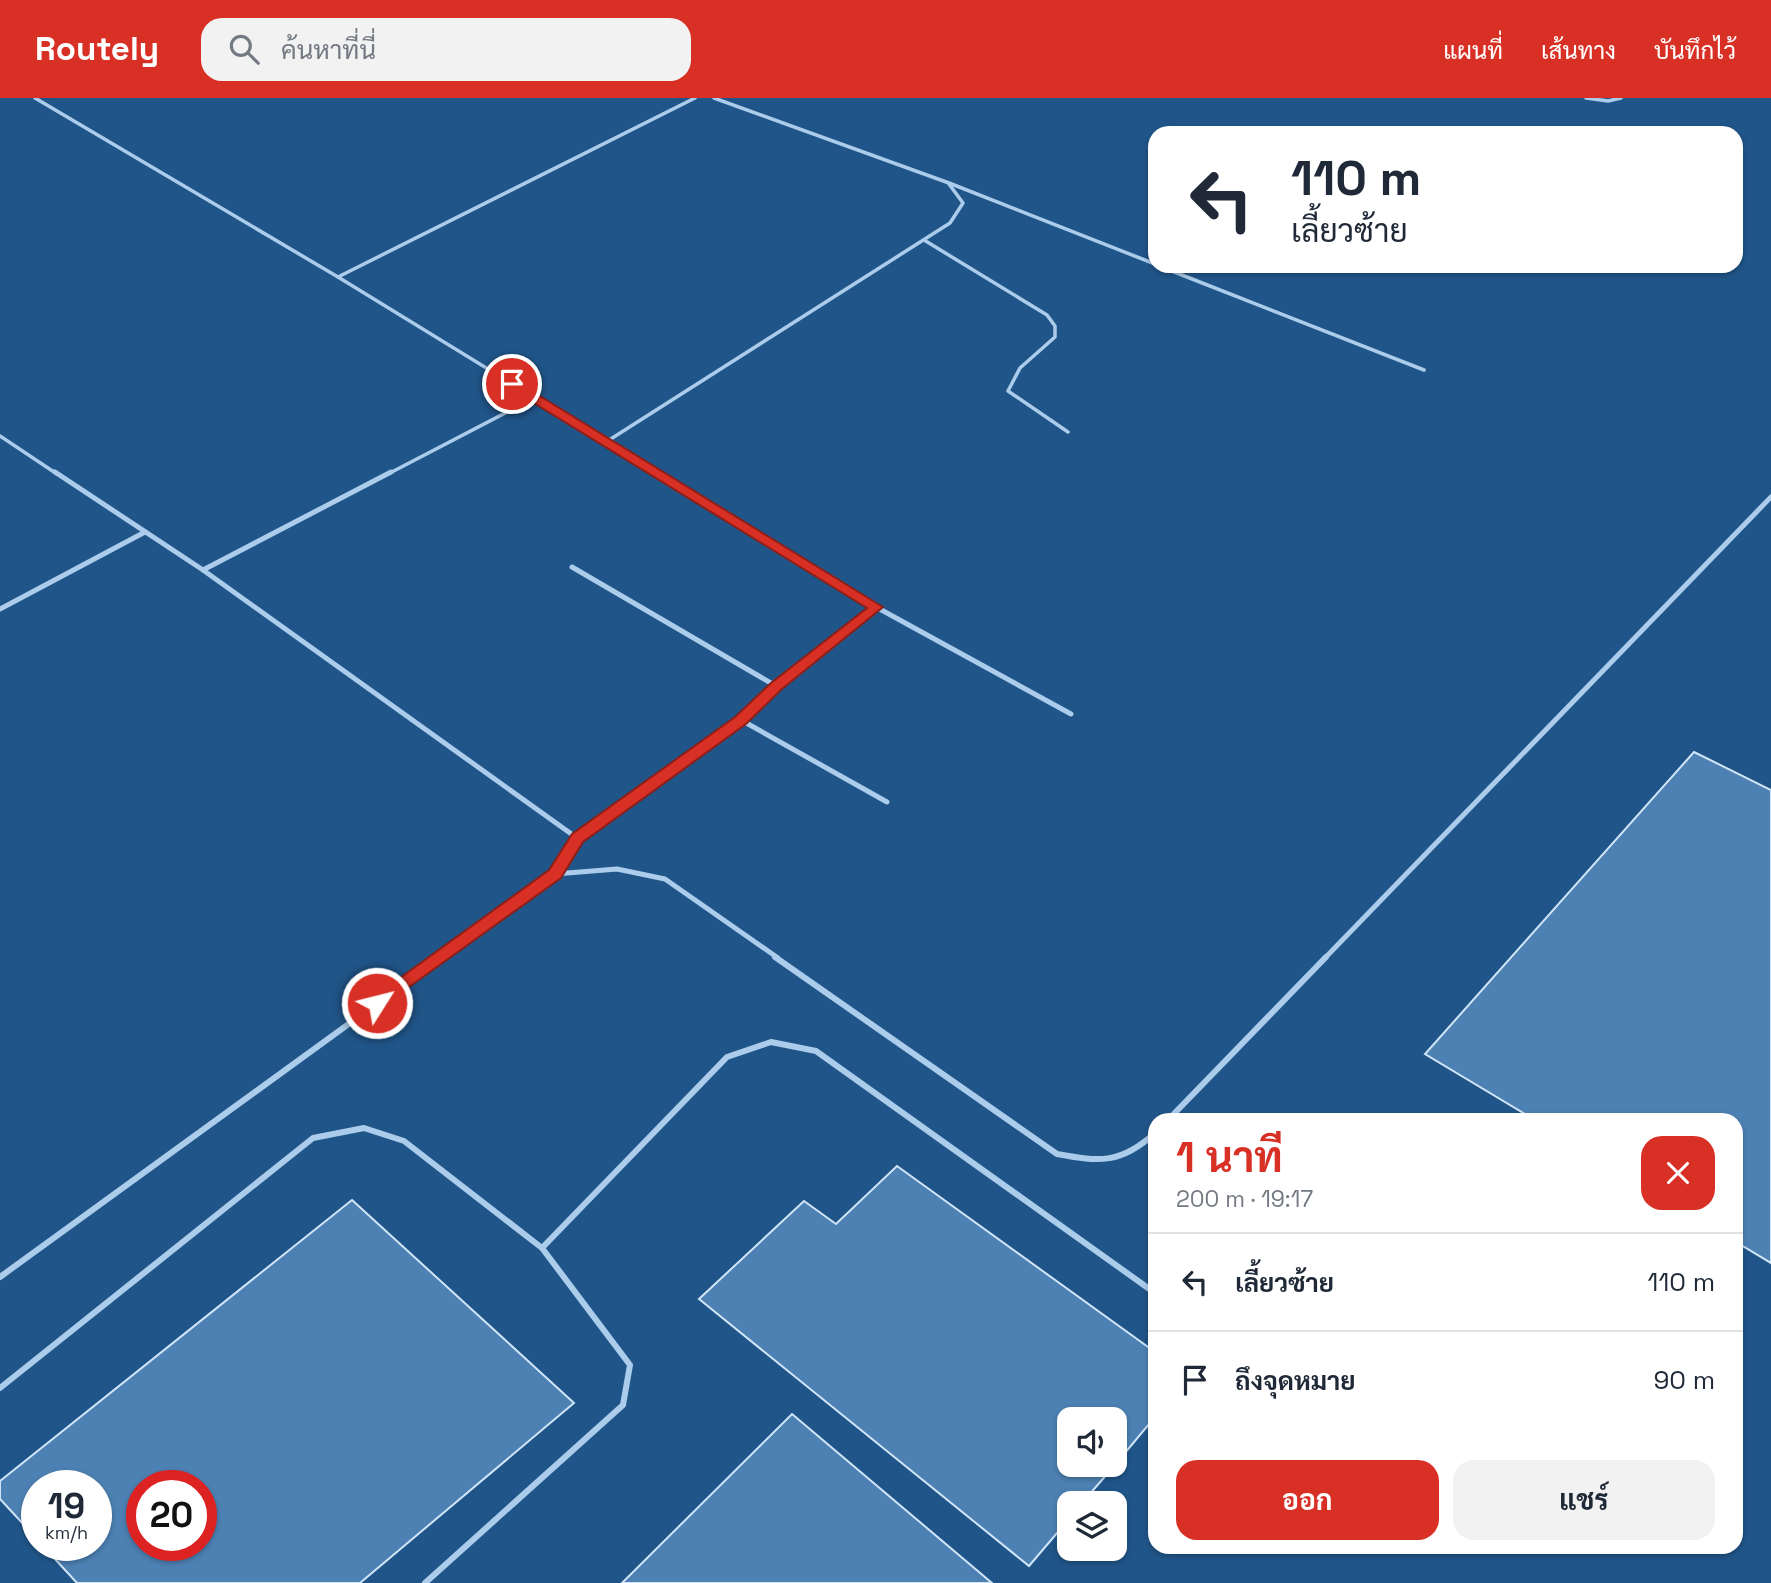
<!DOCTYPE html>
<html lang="th">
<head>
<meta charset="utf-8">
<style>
	:root { --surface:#fff; --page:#f2f2f3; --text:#1f2937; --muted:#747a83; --line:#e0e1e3; --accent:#d93025 }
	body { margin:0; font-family:"Space Grotesk",Sarabun,sans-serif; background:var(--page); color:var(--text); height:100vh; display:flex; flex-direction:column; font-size:26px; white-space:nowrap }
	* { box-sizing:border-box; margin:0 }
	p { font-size:23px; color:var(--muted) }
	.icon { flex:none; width:38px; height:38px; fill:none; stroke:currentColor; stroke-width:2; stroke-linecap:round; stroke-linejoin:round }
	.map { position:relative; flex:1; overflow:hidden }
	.details { position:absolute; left:1148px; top:1015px; width:595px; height:441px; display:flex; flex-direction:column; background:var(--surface); border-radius:21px; box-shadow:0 2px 5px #0004 }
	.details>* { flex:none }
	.guide { position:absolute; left:1148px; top:28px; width:595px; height:147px; border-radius:21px; box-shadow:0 2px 5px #0004; background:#fff; color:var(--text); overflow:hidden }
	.buttons { position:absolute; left:1057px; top:1309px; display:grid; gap:14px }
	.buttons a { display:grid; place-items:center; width:70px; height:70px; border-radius:14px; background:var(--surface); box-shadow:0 2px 5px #0004; font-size:35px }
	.speed { position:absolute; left:21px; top:1372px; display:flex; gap:14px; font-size:35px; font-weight:700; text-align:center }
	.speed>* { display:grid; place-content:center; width:91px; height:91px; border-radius:50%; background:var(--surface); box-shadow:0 2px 5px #0004; line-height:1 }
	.speed small { font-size:18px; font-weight:400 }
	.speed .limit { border:10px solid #d22; background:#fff; color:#111 }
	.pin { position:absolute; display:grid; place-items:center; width:60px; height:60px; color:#fff; margin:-30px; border:4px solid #fff; border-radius:50%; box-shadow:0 2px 7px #0007 }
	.me { position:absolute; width:77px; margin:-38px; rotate:54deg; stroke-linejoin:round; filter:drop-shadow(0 0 5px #0008) }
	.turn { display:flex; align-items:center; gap:24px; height:147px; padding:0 28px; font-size:32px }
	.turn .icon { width:91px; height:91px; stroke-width:2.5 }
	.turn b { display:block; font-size:49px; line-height:60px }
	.round { display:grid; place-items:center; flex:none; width:74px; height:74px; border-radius:21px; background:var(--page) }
	.summary { display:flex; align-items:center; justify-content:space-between; height:119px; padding:0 28px }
	h1 { font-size:42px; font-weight:700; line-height:52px; color:var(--accent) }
	.primary-button { display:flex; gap:14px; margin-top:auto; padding:14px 28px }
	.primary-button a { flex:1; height:80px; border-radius:21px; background:var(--accent); color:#fff; font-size:28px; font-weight:700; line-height:80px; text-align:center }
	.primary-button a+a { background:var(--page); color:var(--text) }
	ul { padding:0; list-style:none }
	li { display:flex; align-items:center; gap:21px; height:98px; padding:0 28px; border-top:2px solid var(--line) }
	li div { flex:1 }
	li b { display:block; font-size:26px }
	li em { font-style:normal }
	header { display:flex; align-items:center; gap:42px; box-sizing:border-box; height:98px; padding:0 35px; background:var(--accent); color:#fff }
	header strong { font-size:33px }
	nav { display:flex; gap:38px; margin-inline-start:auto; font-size:24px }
	.search { width:490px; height:63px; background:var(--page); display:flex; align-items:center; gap:18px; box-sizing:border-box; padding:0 24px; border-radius:21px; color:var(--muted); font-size:26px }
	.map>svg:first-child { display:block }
	.building { fill:#4d81b3; stroke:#d1e5f8; stroke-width:2; fill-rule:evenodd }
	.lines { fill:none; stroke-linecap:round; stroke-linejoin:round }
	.service-far2 { stroke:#accceb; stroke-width:3.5 }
	.service-far1 { stroke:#accceb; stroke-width:5 }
	.service { stroke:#accceb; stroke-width:6 }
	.route { fill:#d93025; stroke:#8d1f18; stroke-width:2 }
</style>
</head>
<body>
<header>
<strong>Routely</strong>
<div class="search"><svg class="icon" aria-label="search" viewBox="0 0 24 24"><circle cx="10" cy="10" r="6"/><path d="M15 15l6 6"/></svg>ค้นหาที่นี่</div>
<nav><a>แผนที่</a><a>เส้นทาง</a><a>บันทึกไว้</a></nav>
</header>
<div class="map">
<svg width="1771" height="1485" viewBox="0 0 1771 1485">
	<rect width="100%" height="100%" fill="#205589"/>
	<!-- building -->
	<g class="building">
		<path d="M1694,654l77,38v473l-35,-21v-122h-201l-110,-66z"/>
		<path d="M897,1068l258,186v65l-40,48v-46h-46v46h46l-33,38h-13v16l-40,47 -330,-267 105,-98 32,23z"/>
		<path d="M352,1102l222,203 -214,180h-283l-35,-38h54v-59h-59v53l-37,-40v-18zM142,1388h59v59h-59z"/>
		<path d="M792,1316l200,169h-370z"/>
	</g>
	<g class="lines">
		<!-- service-far2 -->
		<g class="service-far2">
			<path d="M35,0l303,179 321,197"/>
			<path d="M714,0l235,85 206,81"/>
			<path d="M1586,0l22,3 13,-3"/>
			<path d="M924,142l123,75 8,11v11l-35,31 -12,23 60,41"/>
			<path d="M1159,168l265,104"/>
			<path d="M338,179l357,-179"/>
			<path d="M0,338l57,38"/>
			<path d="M606,344l344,-219 13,-20 -14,-19"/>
			<path d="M388,376l146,-76"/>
		</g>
		<!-- service-far1 -->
		<g class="service-far1">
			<path d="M55,374l148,98 374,268"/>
			<path d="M656,374l220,135 195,107"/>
			<path d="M572,469l204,119"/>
			<path d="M203,472l188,-98"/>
			<path d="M0,511l145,-77"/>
			<path d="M741,622l146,82"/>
			<path d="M555,776l22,-36 164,-118 35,-34 100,-79"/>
			<path d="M439,860l116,-84 62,-5 48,10 113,79"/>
			<path d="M1325,860l446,-461"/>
		</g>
		<!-- service -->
		<g class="service">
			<path d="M775,859l282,197c43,8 64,10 98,-21"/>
			<path d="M1168,1022l158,-163"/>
			<path d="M542,1150l185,-191 44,-15 45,9 339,242"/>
			<path d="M0,1179l441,-320"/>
			<path d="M0,1290l313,-250 51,-10 40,13 138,107 88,117 -7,40 -198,178"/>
		</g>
	</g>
	<!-- route -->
	<path class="route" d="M508,284h9l366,225 -101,82 -36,35 -163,118 -22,36 -184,132 -8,-7 2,-4 178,-129 23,-36 163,-117 36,-34 96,-75 -359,-221z"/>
</svg>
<div class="buttons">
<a><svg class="icon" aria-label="sound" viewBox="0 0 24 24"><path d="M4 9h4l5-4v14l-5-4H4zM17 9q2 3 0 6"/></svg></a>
<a><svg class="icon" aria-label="layers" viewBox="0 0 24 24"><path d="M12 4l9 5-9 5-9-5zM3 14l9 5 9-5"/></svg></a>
</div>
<div class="speed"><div>19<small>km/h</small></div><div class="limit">20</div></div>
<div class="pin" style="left:512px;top:286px;background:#d93025"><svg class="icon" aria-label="arrive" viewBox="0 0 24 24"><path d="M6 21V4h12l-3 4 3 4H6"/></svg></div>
<svg class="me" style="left:377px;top:905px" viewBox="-20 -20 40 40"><circle r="17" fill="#d93025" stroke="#fff" stroke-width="3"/><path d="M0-11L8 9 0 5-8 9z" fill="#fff"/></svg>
<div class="guide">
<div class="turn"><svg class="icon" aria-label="left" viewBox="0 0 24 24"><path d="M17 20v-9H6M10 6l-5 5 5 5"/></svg><div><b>110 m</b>เลี้ยวซ้าย</div></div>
</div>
<section class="details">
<div class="summary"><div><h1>1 นาที</h1><p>200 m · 19:17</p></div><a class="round" style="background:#d93025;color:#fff"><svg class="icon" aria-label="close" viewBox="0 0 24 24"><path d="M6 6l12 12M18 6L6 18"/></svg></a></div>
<ul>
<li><svg class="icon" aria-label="left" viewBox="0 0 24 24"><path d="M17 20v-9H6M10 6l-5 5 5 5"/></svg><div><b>เลี้ยวซ้าย</b></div><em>110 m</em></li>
<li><svg class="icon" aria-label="arrive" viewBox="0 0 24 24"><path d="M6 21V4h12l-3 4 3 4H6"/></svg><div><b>ถึงจุดหมาย</b></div><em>90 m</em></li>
</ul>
<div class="primary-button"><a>ออก</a><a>แชร์</a></div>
</section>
</div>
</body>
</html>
